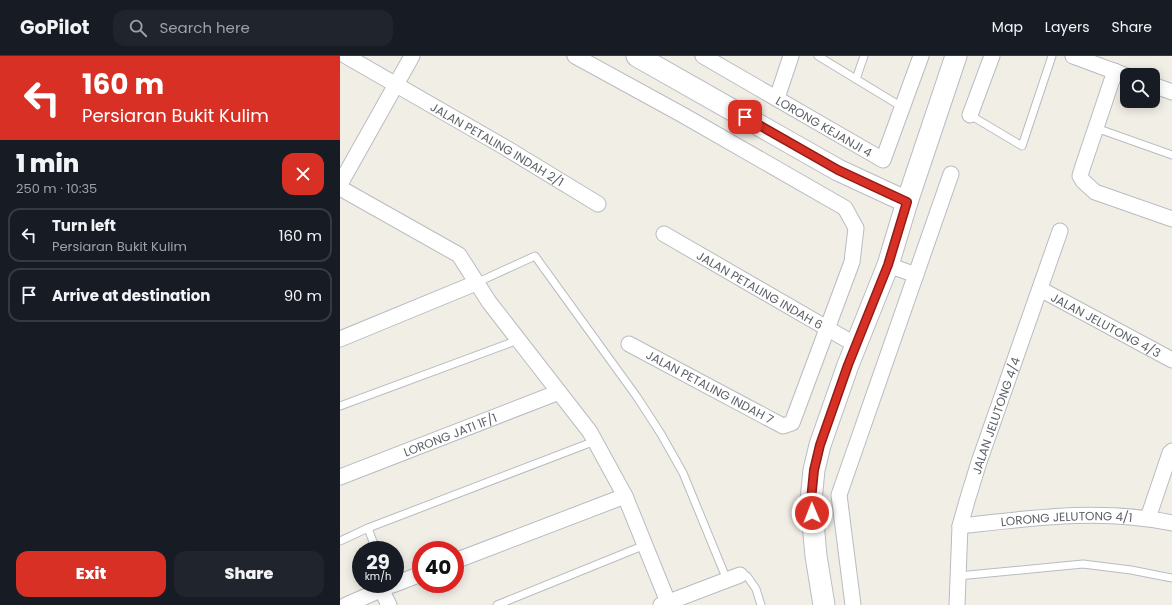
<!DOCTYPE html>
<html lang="en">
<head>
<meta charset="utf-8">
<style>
	:root { --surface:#171b24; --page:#20242c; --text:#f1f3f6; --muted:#9ea1a6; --line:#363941; --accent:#d93025 }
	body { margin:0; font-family:Poppins,sans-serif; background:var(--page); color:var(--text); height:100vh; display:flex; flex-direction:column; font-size:15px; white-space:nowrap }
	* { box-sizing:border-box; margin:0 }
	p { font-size:13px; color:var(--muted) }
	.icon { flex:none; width:22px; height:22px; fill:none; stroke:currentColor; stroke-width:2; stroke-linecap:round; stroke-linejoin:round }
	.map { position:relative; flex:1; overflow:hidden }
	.sheet { display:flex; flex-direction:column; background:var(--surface); width:340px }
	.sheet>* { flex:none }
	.banner { background:#d93025; color:#fff; overflow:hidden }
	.fabs { position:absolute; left:780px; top:12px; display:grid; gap:8px }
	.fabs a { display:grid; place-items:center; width:40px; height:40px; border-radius:8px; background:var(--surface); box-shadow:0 2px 10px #0003; font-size:20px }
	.speed { position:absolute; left:12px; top:485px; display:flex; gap:8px; font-size:20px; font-weight:700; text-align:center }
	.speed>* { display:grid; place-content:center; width:52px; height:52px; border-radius:50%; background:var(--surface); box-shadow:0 2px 10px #0003; line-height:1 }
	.speed small { font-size:10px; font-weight:400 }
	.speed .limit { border:6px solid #d22; background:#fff; color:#111 }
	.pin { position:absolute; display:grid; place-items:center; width:34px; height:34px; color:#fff; margin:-17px; border-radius:8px; box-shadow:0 2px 6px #0006 }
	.me { position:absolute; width:44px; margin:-22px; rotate:359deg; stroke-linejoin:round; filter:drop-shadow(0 0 3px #0008) }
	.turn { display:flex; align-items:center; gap:14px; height:84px; padding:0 16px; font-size:18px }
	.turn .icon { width:52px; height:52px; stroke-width:2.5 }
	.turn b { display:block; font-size:28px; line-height:34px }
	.round { display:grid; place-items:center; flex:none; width:42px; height:42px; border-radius:12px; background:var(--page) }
	.head { display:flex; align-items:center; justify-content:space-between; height:68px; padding:0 16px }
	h1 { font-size:24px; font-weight:800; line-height:30px }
	.primary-button { display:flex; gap:8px; margin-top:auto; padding:8px 16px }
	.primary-button a { flex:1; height:46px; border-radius:12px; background:var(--accent); color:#fff; font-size:16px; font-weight:800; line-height:46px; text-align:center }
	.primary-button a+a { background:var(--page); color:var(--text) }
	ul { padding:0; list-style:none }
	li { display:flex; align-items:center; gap:12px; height:54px; margin:0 8px 6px; padding:0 8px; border:2px solid var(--line); border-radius:12px }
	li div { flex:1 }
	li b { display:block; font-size:15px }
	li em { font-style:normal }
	header { display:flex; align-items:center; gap:24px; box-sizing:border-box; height:56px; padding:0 20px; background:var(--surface); border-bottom:1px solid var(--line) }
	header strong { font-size:19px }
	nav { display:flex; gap:22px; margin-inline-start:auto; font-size:14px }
	.search { width:280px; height:36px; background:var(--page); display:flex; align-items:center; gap:10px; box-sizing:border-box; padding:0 14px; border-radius:12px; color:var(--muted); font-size:15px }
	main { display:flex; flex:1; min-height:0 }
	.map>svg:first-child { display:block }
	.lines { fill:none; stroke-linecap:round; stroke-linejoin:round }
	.lane-casing { stroke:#b8bcc0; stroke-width:9 }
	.street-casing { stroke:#b8bcc0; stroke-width:17 }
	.secondary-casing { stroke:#b9bdc3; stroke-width:23 }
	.lane { stroke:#fff; stroke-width:7 }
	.street { stroke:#fff; stroke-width:15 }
	.secondary { stroke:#fff; stroke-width:21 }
	.route-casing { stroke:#8d1f18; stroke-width:10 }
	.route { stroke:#d93025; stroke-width:7 }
	.labels { text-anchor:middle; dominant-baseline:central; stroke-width:3; stroke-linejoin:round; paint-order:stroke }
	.street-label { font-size:12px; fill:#5d6267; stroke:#fff }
</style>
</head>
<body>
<header>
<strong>GoPilot</strong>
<div class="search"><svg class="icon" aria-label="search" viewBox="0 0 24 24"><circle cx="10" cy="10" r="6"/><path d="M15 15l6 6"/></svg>Search here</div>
<nav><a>Map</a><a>Layers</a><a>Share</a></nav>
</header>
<main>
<section class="sheet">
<div class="banner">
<div class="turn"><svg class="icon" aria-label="left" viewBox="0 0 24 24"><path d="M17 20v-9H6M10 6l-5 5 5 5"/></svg><div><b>160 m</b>Persiaran Bukit Kulim</div></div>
</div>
<div class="head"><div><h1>1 min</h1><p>250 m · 10:35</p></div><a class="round" style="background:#d93025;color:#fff"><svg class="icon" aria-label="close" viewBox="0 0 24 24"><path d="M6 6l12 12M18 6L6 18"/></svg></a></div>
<ul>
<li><svg class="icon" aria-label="left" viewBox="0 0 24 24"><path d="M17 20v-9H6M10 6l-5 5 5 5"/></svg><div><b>Turn left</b><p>Persiaran Bukit Kulim</p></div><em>160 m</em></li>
<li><svg class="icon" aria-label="arrive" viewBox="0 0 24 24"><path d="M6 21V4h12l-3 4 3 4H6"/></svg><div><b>Arrive at destination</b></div><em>90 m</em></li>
</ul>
<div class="primary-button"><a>Exit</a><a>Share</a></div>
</section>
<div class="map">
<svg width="832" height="549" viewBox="0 0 832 549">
	<rect width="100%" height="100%" fill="#f1eee6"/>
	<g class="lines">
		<defs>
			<g id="lane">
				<path d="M478,0l84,51"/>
				<path d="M516,23l8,-23"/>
				<path d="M630,59l52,31 30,-90"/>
				<path d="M756,72l76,27"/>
				<path d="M136,227l59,-27 102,141 24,37 22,39 44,107"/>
				<path d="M0,350l178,-66"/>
				<path d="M28,472l8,22"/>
				<path d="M0,485l28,-13 227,-87"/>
				<path d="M400,519l7,1 9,13 5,16"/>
				<path d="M618,520l125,-12 48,6 41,8"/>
				<path d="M157,549l148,-60"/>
			</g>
			<g id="street">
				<path id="s1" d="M6,0l160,92 92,56"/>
				<path d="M235,0l106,58 164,94 11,20 -4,34 -60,161 -9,3 -154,-82"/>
				<path id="s2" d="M363,0l180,104 38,-104"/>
				<path d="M733,0l54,20"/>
				<path d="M775,15l-33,98 -2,7 3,5 12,11 77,27"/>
				<path d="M813,29l19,7"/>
				<path d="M437,42l14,-42"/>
				<path d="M630,59l22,-59"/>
				<path d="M0,128l72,-128"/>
				<path d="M0,132l119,67 30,47 101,130 35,64 43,106"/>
				<path id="s3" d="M324,178l192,111"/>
				<path d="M548,209l28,10"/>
				<path id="s4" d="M700,233l132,71"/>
				<path d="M0,283l136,-56"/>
				<path id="s5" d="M0,421l219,-85"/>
				<path d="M808,462l22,-65 2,-2"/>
				<path id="s6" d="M620,470c72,-8 140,-18 212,-3"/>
				<path d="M115,505l170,-65"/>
				<path d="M55,528l26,-10"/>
				<path d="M41,533l8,16"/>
				<path d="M6,549l48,-21"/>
				<path d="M321,549l79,-30"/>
				<path d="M513,549l-14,-110 112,-321"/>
				<path id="s7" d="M617,549l3,-79 7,-25 12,-39 81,-231"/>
			</g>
			<g id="secondary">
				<path d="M297,0l201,114 69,32"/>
				<path d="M484,549l-8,-49 -5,-56 3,-30 6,-25 28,-80 40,-100 19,-63 49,-146"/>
			</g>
		</defs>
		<!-- lane casing -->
		<use href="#lane" class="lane-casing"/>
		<!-- street casing -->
		<use href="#street" class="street-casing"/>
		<!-- secondary casing -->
		<use href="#secondary" class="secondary-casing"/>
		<!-- lane -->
		<use href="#lane" class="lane"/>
		<!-- street -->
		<use href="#street" class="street"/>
		<!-- secondary -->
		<use href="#secondary" class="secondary"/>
	</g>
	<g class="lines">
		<defs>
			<path id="route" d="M405,61l93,53 69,32 -19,63 -40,100 -28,80 -6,25 -3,30 1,13"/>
		</defs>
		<!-- route casing -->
		<use href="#route" class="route-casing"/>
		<!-- route -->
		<use href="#route" class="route"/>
	</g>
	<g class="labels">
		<!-- street labels -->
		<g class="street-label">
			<text stroke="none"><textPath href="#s2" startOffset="140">LORONG KEJANJI 4</textPath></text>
			<text stroke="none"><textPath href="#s1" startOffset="175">JALAN PETALING INDAH 2/1</textPath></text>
			<text stroke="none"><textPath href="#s3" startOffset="111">JALAN PETALING INDAH 6</textPath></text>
			<text stroke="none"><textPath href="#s4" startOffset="75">JALAN JELUTONG 4/3</textPath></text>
			<text transform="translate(370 331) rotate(28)">JALAN PETALING INDAH 7</text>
			<text stroke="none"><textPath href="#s7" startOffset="195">JALAN JELUTONG 4/4</textPath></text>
			<text stroke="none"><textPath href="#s5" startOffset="118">LORONG JATI 1F/1</textPath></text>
			<text stroke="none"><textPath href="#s6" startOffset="107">LORONG JELUTONG 4/1</textPath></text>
		</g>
	</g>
</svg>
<div class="fabs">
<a><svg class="icon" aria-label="search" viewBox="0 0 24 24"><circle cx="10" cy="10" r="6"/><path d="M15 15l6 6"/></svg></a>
</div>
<div class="speed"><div>29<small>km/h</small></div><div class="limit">40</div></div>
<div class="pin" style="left:405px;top:61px;background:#d93025"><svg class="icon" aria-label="arrive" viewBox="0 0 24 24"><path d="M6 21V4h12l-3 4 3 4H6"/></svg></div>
<svg class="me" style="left:472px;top:457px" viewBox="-20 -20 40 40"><circle r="17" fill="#d93025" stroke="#fff" stroke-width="3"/><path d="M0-11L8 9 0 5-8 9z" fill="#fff"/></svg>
</div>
</main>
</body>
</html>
